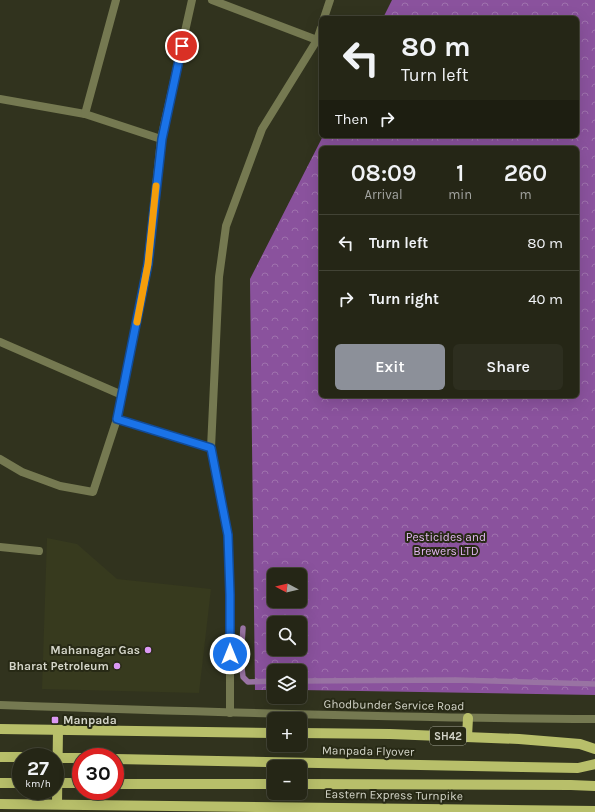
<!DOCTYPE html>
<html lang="en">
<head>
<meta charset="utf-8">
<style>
	:root { --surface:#252616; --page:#2d2e1f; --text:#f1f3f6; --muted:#a3a5a1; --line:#424335; --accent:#8c9099 }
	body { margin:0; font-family:Karla,sans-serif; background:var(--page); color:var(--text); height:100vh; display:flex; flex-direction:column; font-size:15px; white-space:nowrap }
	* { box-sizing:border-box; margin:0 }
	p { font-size:13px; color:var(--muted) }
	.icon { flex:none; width:22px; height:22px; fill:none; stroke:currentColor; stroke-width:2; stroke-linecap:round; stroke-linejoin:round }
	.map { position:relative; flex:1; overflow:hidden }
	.details { position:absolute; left:319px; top:146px; width:260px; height:252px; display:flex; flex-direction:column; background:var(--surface); border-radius:6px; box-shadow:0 4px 16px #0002,0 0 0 1px var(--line) }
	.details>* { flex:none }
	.hud { position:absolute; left:319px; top:16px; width:260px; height:122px; border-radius:6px; box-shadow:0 4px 16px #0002,0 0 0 1px var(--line); background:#252616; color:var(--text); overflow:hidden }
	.needle { width:26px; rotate:277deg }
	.buttons { position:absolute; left:267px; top:568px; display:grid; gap:8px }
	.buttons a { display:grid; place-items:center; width:40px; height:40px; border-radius:6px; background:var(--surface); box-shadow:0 4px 16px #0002,0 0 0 1px var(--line); font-size:20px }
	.speed { position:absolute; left:12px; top:748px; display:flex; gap:8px; font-size:20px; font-weight:700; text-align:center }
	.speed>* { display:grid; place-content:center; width:52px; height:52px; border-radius:50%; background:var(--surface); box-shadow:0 4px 16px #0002,0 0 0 1px var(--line); line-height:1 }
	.speed small { font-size:10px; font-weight:400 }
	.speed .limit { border:6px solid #d22; background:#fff; color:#111 }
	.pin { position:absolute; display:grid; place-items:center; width:34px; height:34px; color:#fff; margin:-17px; border:2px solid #fff; border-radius:50%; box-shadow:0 1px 4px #0007 }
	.me { position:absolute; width:44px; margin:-22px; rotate:0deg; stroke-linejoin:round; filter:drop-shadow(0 0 3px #0008) }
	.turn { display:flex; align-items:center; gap:14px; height:84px; padding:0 16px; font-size:18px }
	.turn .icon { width:52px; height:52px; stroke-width:2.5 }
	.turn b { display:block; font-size:28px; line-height:34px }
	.then { display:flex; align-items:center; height:38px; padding:0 16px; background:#0003; gap:8px; font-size:15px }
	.eta { display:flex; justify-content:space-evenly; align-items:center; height:68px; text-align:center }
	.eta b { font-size:24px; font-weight:600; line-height:28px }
	.cta { display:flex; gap:8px; margin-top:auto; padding:8px 16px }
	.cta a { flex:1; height:46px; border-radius:6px; background:var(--accent); color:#fff; font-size:16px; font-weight:600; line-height:46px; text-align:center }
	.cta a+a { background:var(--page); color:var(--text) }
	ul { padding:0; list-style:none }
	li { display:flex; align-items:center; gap:12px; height:56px; padding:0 16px; border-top:1px solid var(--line) }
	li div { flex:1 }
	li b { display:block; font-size:15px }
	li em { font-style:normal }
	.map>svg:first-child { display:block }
	.built { fill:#373a1e }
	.forest { fill:url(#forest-crowns); fill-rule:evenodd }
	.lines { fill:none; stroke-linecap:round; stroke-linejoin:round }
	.stream { stroke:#9973a3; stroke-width:5.5 }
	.minor { stroke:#757951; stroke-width:8 }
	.tertiary { stroke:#757951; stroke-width:8 }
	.primary { stroke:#b8bf6a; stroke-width:10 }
	.primary-bridge { stroke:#b8bf6a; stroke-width:10 }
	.route-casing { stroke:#114b97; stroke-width:10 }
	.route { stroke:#1a73e8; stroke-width:7 }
	.slow { stroke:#f59e0b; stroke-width:7 }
	.poi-dot { fill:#dc99f4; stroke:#272915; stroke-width:1.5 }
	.labels { text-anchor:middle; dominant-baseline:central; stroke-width:4; stroke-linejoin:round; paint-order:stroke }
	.shield { fill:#272915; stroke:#a0a193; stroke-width:1 }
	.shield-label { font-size:11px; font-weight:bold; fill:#d4d5c9 }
	.park-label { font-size:12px; fill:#e3b7f3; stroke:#272915 }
	.poi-label { font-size:12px; font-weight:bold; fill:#d4d5c9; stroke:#272915; text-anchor:end }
	.street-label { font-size:12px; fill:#d4d5c9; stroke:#272915 }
</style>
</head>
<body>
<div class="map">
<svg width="595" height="812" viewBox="0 0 595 812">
	<defs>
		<pattern id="forest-crowns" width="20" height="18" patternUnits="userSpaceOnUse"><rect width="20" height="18" fill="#8a529d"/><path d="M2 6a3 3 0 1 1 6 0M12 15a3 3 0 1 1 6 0" fill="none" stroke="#9f72ad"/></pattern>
	</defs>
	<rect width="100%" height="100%" fill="#31331e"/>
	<!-- built -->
	<path class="built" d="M47,538l30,6 40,35 94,10 -12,104 -157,-4z"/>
	<!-- forest -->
	<path class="forest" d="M392,0h203v695l-295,-5v-19h-26v19h-19l-5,-411 73,-143h254v-118h-194zM321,148h256v248h-256zM274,575h26v26h-26zM274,623h26v26h-26z"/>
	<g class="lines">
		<!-- stream -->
		<g class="stream">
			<path d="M243,628l-2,31 2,18 5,5 26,-1"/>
			<path d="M300,681l156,-1 139,4"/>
		</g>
		<!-- minor -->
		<g class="minor">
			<path d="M212,0l105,40"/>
			<path d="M324,18l6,-18"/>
			<path d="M0,99l85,15 76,25"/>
			<path d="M85,114l31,-114"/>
			<path d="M0,342l122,53"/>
			<path d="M117,419l94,29"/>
			<path d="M0,459l22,13 38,14 33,6 24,-73 5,-24 26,-131 13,-125 31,-139"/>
			<path d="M0,547l39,4"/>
			<path d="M230,713v-118l-2,-60 -17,-87 8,-171 7,-51 36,-97 55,-89 4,-12"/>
		</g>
		<!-- tertiary -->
		<path class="tertiary" d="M0,705c198,7 397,13 595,14"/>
		<!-- primary -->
		<g class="primary">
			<path d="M0,729l274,4"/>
			<path d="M300,733l90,1 129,5 61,5 15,5"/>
			<path d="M467,737l1,-19"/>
			<path d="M0,757h21"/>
			<path d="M115,759l463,9 17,-4"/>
			<path d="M0,783h21"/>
			<path d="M115,784h159"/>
			<path d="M300,784l271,1 24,1"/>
			<path d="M0,804l595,7"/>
			<path d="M57,804l1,-74"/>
		</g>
		<!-- primary-bridge -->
		<g class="primary-bridge">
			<path d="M55,758h26"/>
			<path d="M55,783h26"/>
		</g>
	</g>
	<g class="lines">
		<defs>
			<path id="route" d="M182,46l-20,93 -14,125 -31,155 94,29 17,87 2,60v59"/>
		</defs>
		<!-- route casing -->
		<use href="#route" class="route-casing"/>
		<!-- route -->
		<use href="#route" class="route"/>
		<!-- slow -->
		<path class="slow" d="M137,322l11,-58 8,-78"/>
	</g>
	<!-- markers -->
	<g class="poi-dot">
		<circle cx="148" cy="650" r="4"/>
		<circle cx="117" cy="666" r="4"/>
		<rect x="51" y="716" width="8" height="8" rx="2"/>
	</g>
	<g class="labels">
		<!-- shield labels -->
		<rect class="shield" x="430" y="727" width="36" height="18" rx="3"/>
		<g class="shield-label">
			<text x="448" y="736">SH42</text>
		</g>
		<!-- park labels -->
		<g class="park-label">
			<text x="446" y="537">Pesticides and<tspan x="446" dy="14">Brewers LTD</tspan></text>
		</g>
		<!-- poi labels -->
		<g class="poi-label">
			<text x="140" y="650">Mahanagar Gas</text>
			<text x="109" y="666">Bharat Petroleum</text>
			<text x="63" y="720" text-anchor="start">Manpada</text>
		</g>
		<!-- street labels -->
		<g class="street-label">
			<text transform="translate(394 705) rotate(1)">Ghodbunder Service Road</text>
			<text transform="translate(368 751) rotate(1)">Manpada Flyover</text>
			<text transform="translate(394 795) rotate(1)">Eastern Express Turnpike</text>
		</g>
	</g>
</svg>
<div class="buttons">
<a><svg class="needle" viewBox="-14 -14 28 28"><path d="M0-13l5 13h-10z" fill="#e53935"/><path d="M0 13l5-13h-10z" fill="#a3a5a1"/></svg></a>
<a><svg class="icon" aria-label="search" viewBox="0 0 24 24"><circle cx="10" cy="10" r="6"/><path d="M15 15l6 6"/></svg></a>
<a><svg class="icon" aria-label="layers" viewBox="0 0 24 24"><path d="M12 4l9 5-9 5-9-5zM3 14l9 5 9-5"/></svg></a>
<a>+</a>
<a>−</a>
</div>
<div class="speed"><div>27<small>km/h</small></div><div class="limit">30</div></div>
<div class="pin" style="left:182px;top:46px;background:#d93025"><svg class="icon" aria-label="arrive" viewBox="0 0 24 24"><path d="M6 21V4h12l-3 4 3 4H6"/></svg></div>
<svg class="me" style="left:230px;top:654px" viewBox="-20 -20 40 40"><circle r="17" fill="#1a73e8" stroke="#fff" stroke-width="3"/><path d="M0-11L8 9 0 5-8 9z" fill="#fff"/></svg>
<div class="hud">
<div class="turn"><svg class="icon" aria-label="left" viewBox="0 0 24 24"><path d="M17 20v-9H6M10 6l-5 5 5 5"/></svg><div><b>80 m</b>Turn left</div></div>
<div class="then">Then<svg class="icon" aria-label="right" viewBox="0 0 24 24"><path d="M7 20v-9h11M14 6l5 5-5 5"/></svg></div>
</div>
<section class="details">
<div class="eta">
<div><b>08:09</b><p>Arrival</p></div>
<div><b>1</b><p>min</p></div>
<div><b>260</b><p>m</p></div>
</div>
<ul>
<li><svg class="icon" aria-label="left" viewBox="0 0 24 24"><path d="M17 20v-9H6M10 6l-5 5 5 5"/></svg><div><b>Turn left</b></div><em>80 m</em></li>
<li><svg class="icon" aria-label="right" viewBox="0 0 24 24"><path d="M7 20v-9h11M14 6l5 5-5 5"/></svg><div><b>Turn right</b></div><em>40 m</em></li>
</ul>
<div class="cta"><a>Exit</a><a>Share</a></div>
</section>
</div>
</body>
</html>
